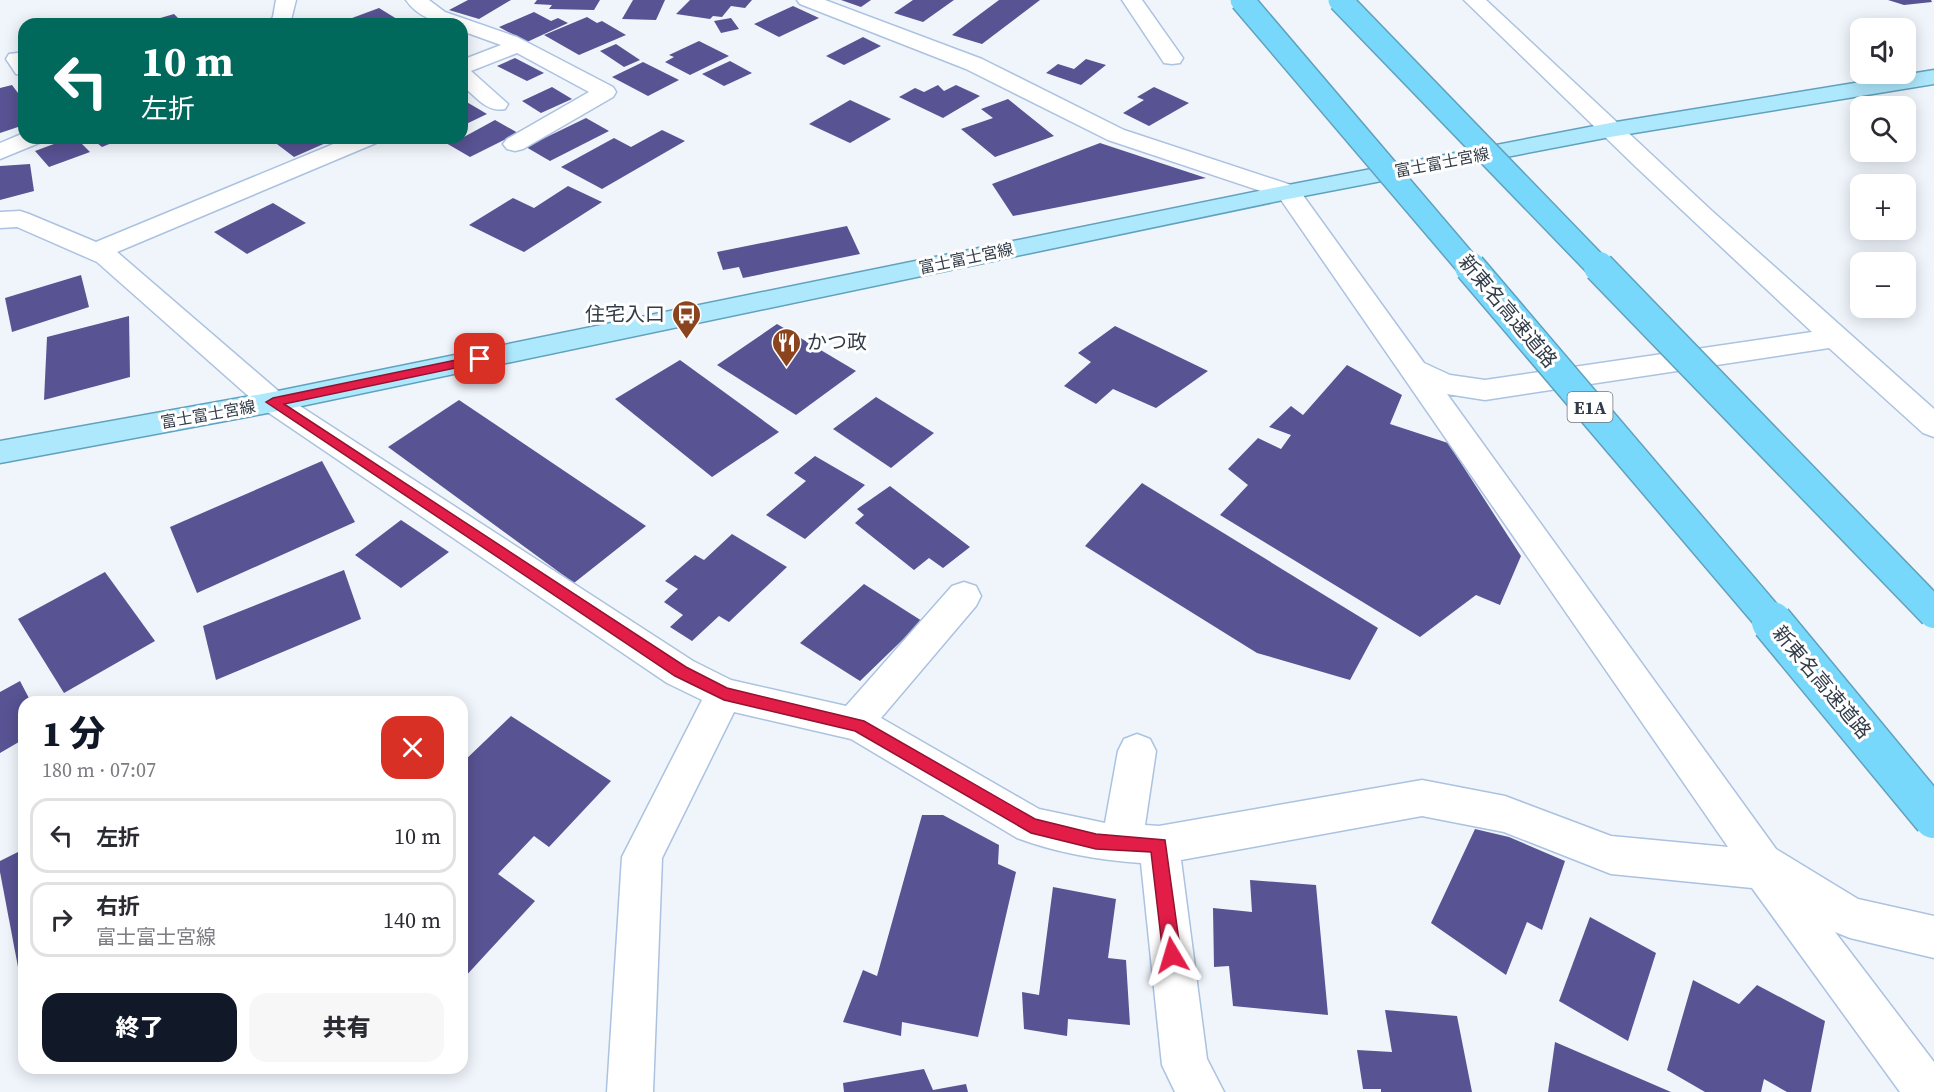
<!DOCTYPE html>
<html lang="ja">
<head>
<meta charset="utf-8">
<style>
	:root { --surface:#fff; --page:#f7f7f7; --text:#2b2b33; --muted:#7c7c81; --line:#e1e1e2; --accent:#111827 }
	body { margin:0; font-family:"Source Serif 4","Noto Sans JP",serif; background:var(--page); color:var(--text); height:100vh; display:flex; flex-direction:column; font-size:22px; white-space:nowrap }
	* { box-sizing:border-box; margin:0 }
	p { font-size:20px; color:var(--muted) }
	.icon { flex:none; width:33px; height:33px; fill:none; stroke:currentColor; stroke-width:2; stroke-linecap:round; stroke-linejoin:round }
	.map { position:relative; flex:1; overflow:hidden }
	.sheet { position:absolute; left:18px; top:696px; width:450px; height:378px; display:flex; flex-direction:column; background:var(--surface); border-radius:18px; box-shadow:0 3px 15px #0003 }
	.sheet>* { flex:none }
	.hud { position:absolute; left:18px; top:18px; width:450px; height:126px; border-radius:18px; box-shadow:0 3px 15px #0003; background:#00695c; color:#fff; overflow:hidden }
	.buttons { position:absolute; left:1850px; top:18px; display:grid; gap:12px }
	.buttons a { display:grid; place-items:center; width:66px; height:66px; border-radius:12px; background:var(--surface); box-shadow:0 3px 15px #0003; font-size:30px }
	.pin { position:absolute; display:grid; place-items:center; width:51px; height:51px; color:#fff; margin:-26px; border-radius:12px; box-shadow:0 3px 9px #0006 }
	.me { position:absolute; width:66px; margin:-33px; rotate:353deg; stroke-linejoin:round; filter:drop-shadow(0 0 4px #0008) }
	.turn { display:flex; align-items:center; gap:21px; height:126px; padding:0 24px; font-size:27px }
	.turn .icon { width:78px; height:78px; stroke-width:2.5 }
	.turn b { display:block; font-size:42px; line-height:51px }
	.round { display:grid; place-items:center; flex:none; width:63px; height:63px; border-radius:18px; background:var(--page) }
	.headline { display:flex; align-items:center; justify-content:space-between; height:102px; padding:0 24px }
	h1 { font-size:36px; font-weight:800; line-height:45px; color:var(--accent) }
	.action { display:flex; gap:12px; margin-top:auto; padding:12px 24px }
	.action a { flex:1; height:69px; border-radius:18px; background:var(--accent); color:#fff; font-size:24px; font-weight:800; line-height:69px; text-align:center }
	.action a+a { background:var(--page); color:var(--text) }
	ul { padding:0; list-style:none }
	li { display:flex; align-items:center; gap:18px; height:75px; margin:0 12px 9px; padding:0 12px; border:3px solid var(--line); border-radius:18px }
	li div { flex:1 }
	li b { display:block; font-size:22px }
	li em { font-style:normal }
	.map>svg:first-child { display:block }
	.building { fill:#585393 }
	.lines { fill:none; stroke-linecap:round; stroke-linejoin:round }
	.minor-casing { stroke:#abc2e0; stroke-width:3 }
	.major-casing { stroke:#60a1bd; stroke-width:3 }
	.minor { fill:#fff; fill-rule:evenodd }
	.major { fill:#aee8fd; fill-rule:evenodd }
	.highway-bridge-far2-casing { stroke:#60a1bd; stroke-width:26; stroke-linecap:butt }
	.highway-bridge-far1-casing { stroke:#60a1bd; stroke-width:33; stroke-linecap:butt }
	.highway-bridge-casing { stroke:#60a1bd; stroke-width:43; stroke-linecap:butt }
	.highway-bridge-far2 { stroke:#78d8fc; stroke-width:23 }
	.highway-bridge-far1 { stroke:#78d8fc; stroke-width:30 }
	.highway-bridge { stroke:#78d8fc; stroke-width:40 }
	.route { fill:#e11d48; stroke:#92132f; stroke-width:1.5 }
	.labels { text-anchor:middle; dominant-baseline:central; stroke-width:6; stroke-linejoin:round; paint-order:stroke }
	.far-street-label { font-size:16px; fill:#323c48; stroke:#fff }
	.shield { fill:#fff; stroke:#70767f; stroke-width:1.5 }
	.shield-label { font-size:18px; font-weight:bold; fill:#323c48 }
	.street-label { font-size:20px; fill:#323c48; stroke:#fff }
	.poi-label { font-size:20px; fill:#323c48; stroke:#fff; text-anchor:end }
</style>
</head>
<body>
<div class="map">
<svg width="1934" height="1092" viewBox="0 0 1934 1092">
	<rect width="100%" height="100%" fill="#f0f5fc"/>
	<!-- building -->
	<g class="building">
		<path d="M468,0h43l-32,19 -30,-9z"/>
		<path d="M537,0h63l-6,10 -45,-1 3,-4 -18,-1z"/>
		<path d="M633,0h32l-9,20 -34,-1z"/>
		<path d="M690,0h62l-7,8 -14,-2 -9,11 -9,-1 -3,3 -34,-5z"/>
		<path d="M841,0h30l-10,7z"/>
		<path d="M913,0h41l-31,22 -29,-9z"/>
		<path d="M999,0h41l-58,44 -30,-9z"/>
		<path d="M1888,0h43l1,2 -28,3z"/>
		<path d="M793,6l26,12 -40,19 -25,-13z"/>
		<path d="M379,8l26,16h-69z"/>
		<path d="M534,12l17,9 7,-3 10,5 -41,19 -28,-15z"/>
		<path d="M174,14l10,10h-41v-1z"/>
		<path d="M587,17l10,6 5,-2 24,14 -47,20 -35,-20z"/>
		<path d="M49,18l19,6h-38v-1z"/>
		<path d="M731,18l8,11 -18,4 -7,-12z"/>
		<path d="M863,37l18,9 -37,19 -18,-9z"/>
		<path d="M699,41l30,15 -39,19 -25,-13 9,-5 -5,-2z"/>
		<path d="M616,44l24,16 -16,7 -24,-16z"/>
		<path d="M515,58l29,15 -17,8 -30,-15z"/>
		<path d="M1086,59l20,6 -25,20 -35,-12 12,-9 16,5z"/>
		<path d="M730,61l22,12 -28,13 -22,-12z"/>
		<path d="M643,62l36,18 -31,16 -36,-19z"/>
		<path d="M12,85l12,16v24l-24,8v-45z"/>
		<path d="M938,85l6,6 12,-6 24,11 -37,22 -44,-21 16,-9 9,4z"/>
		<path d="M552,87l20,12 -31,14 -19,-12z"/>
		<path d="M1154,87l35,16 -40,23 -26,-13 21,-13 -7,-3z"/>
		<path d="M1008,99l46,37 -59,21 -34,-28 32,-11 -12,-9z"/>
		<path d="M850,100l41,19 -41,24 -41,-19z"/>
		<path d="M465,101l22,13 -25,12v-23z"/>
		<path d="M586,118l23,13 -59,30 -24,-14z"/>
		<path d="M495,120l23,13 -48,24 -24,-14 16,-5z"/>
		<path d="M662,130l23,11 -83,48 -41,-22 53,-29 17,9z"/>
		<path d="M70,138h6l14,14 -41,15 -14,-16z"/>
		<path d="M91,138h33l-22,9z"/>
		<path d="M269,138h68l-43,19z"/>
		<path d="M1100,143l106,35 -193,38 -21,-32z"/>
		<path d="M30,164l4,27 -34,9v-34z"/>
		<path d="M568,186l34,16 -78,50 -55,-27 44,-27 21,10z"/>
		<path d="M273,203l33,20 -59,31 -33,-22z"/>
		<path d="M847,226l13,28 -117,24 -4,-11 -16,3 -6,-18z"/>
		<path d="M81,275l8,32 -77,25 -7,-34z"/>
		<path d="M129,316l1,61 -86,23 3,-63z"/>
		<path d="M777,324l79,47 -60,44 -79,-50z"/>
		<path d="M1115,326l93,45 -52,37 -43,-19 -17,15 -32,-18 27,-24 -13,-9z"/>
		<path d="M680,360l99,72 -67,45 -97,-78z"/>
		<path d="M1347,365l55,30 -12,29 58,19 73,113 -21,49 -24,-10 -56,42 -200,-122 28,-30 -20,-16 30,-31 23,11 10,-14 -22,-8 22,-21 12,9z"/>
		<path d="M876,397l58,36 -43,35 -58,-39z"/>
		<path d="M459,400l187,126 -72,57 -186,-136z"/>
		<path d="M815,456l50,29 -60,54 -39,-24 40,-34 -12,-8z"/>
		<path d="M322,461l33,61 -158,71 -27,-66z"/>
		<path d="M1142,483l236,145 -28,52 -93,-27 -172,-107z"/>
		<path d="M890,486l80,61 -27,21 -14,-10 -15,12 -59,-47 9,-8 -7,-6z"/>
		<path d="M401,520l48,32 -48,36 -46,-33z"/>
		<path d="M732,534l55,33 -58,55 -10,-6 -27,25 -22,-14 13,-12 -19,-13 14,-13 -13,-8 30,-26 9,5z"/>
		<path d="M344,570l17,49 -145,61 -13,-54z"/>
		<path d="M105,572l50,69 -91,52 -46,-74z"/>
		<path d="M864,584l58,37 -62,60 -60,-38z"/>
		<path d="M20,681l11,21h-7v37l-24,14v-61z"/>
		<path d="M511,716l100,65 -62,66 -15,-11 -36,38 37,27 -72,78 -1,-216z"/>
		<path d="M922,815h21l56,30 -1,19 18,8 -38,165 -76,-15 -1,14 -58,-14 20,-52 14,6z"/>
		<path d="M1475,829l34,8 56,24 -23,69 -15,-8 -21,53 -75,-52z"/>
		<path d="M24,849v115l-6,3 -18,-95v-11z"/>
		<path d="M1250,880l66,5 12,130 -95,-9 -4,-40 -15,1 -1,-59 39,4z"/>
		<path d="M1053,887l63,12 -8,59 18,2 4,65 -62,-6 -1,17 -43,-7 -2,-37 17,3z"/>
		<path d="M1590,917l66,36 -28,88 -69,-40z"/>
		<path d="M1693,980l46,24 18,-19 68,36 -14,71h-24l-23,-13 -3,13h-56l-38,-22z"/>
		<path d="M1385,1010l72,6 15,76h-91v-3h-18l-6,-39 35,2z"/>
		<path d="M1555,1042l116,50h-123z"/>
		<path d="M924,1069l9,21 33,-6 2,8h-124l-1,-9z"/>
	</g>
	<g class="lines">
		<defs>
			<g id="minor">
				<path d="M276,0h20l-6,24h-23l6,-7z"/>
				<path d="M406,0h23l16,12 72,25 96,50 3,5 -3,5 -90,52 -8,2 -8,-2 -4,-5 4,-5 82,-47 -72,-39 -46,18 37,33 -3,5c-18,4 -30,-13 -43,-24v-25l39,-15 -39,-14v-7c-22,0 -43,-5 -56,-24z"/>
				<path d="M797,0h28l157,59 142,71 173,57 127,176 26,12 35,5 327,-48 -176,-165 -172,-167h22l225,210 223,199v28l-11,-4 -94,-85 -344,52 -38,-6 329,455 82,50 76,17v42l-84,-20 -15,-6 99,130v30h-34l-148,-204 -141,-14 -107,-42 -82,-16 -241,44 26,199 17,33h-49l-13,-27 -21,-202c-42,-3 -84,-10 -124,-25l-166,-99 -117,-27 -72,146 -9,234h-46l15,-235 80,-157 -35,-17 -404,-274 -166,-147 -80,-35 -17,1v-16l20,-1 9,3 67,28 252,-104h32l-4,5 -259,109 166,143 410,266 38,19 115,26 106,-120 12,-4 12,4 5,10 -5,10 -95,112 158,91 66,14 13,-72 6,-12 13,-5 13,5 6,12 -11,74 14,1 263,-46 83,16 106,40 117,11 -449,-650 -171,-57 -142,-71 -166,-65z"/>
				<path d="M1122,0h20l41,58 -3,5 -8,1 -8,-1z"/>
				<path d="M17,53l7,1v21l-8,-1 -10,-15 3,-5z"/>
				<path d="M24,133v5h19l-4,5 -39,16v-16z"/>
			</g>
			<path id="major" d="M1934,70v14l-324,53 -322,62 -1015,213 -273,51v-22l273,-49 1015,-207 322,-62z"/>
		</defs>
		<!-- minor casing -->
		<use href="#minor" class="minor-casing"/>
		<!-- major casing -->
		<use href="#major" class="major-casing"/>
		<!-- minor -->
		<use href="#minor" class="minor"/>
		<!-- major -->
		<use href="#major" class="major"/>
		<defs>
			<g id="highway-bridge-far2">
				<path d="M1242,0l229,269"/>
				<path d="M1340,0l260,269"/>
			</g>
			<g id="highway-bridge-far1">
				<path d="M1470,267l303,356"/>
				<path d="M1599,267l335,346"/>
			</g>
			<path id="highway-bridge" d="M1772,622l162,196"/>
		</defs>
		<!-- highway-bridge-far2 casing -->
		<use href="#highway-bridge-far2" class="highway-bridge-far2-casing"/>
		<!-- highway-bridge-far1 casing -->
		<use href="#highway-bridge-far1" class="highway-bridge-far1-casing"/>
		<!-- highway-bridge casing -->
		<use href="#highway-bridge" class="highway-bridge-casing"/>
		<!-- highway-bridge-far2 -->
		<use href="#highway-bridge-far2" class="highway-bridge-far2"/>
		<!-- highway-bridge-far1 -->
		<use href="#highway-bridge-far1" class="highway-bridge-far1"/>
		<!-- highway-bridge -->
		<use href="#highway-bridge" class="highway-bridge"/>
	</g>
	<!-- route -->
	<path class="route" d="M480,355l4,1v6l-200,42 402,263 41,21 137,33 171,98 61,15 69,6 16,115 -3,6 -6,3 -6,-3 -3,-6 -12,-103 -55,-3 -65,-16 -176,-102 -131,-31 -49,-24 -409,-274 7,-4z"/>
	<!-- icons -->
	<defs>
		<symbol id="bus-pin" viewBox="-11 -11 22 30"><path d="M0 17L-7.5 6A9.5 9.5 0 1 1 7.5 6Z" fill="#8b451e" stroke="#fff"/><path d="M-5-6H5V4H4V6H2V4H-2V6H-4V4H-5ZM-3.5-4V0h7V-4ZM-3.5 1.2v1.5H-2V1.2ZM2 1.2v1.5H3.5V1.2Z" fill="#fff"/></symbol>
		<symbol id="restaurant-pin" viewBox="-11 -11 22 30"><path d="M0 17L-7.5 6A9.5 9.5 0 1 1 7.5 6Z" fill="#8b451e" stroke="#fff"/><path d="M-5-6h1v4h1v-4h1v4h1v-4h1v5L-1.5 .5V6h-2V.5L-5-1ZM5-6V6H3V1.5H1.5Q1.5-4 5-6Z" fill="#fff"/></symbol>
	</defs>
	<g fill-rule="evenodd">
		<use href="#bus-pin" x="670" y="298" width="33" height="45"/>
		<use href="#restaurant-pin" x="770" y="326" width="33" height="45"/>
	</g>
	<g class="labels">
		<!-- far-street labels -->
		<g class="far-street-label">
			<text transform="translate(1442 162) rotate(-11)">富士富士宮線</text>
			<text transform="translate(966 258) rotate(-12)">富士富士宮線</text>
			<text transform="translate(208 414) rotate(-10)">富士富士宮線</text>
		</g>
		<!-- shield labels -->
		<rect class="shield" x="1567.5" y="392" width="45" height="30" rx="4.5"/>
		<g class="shield-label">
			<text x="1590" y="407">E1A</text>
		</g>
		<!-- street labels -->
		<g class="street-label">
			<text transform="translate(1508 311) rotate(50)">新東名高速道路</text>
			<text transform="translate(1822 682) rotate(50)">新東名高速道路</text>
		</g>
		<!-- poi labels -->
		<g class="poi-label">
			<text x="665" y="314">住宅入口</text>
			<text x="807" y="342" text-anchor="start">かつ政</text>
		</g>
	</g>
</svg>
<div class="buttons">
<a><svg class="icon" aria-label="sound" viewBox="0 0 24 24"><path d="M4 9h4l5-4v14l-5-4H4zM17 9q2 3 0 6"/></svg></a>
<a><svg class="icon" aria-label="search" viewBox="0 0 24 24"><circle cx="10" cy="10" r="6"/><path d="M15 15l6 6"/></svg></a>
<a>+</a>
<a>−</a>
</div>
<div class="pin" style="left:480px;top:359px;background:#d93025"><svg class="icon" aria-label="arrive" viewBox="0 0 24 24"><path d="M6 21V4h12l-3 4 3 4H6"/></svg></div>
<svg class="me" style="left:1172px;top:955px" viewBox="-20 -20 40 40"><path d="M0-17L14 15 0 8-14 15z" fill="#e11d48" stroke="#fff" stroke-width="4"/></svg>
<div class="hud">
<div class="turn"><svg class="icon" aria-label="left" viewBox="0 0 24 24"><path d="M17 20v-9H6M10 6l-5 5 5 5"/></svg><div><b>10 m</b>左折</div></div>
</div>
<section class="sheet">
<div class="headline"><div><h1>1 分</h1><p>180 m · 07:07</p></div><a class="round" style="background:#d93025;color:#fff"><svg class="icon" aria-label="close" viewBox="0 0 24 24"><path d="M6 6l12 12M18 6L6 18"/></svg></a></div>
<ul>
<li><svg class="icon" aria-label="left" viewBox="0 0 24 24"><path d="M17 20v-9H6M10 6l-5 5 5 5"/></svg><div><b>左折</b></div><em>10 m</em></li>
<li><svg class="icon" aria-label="right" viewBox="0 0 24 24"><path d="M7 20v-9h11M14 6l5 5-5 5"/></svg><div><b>右折</b><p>富士富士宮線</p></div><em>140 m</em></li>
</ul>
<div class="action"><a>終了</a><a>共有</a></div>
</section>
</div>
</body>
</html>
